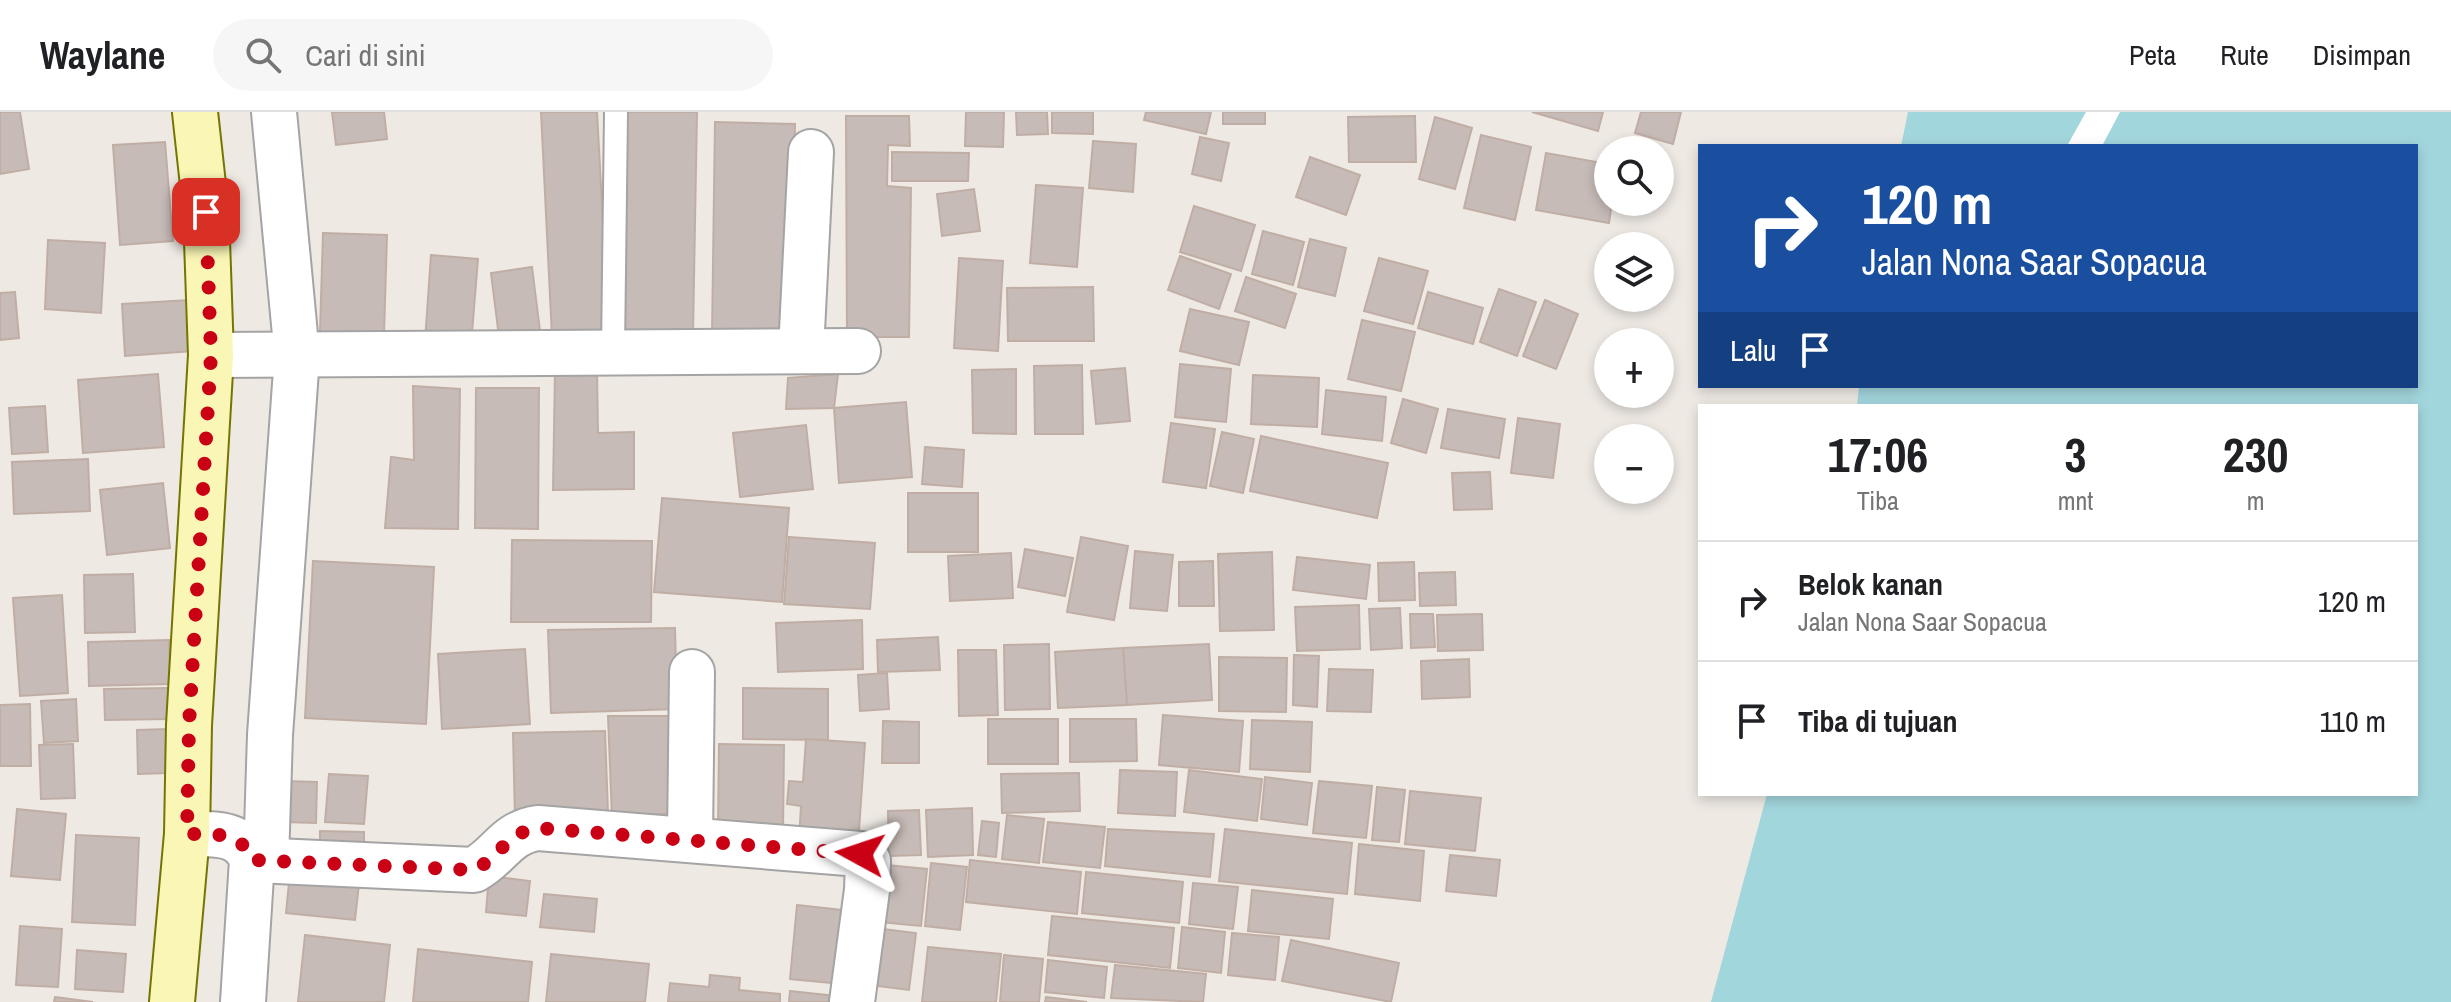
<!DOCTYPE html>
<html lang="id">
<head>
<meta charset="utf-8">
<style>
	:root { --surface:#fff; --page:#f6f6f6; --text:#202124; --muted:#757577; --line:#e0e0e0 }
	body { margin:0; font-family:"Archivo Narrow",sans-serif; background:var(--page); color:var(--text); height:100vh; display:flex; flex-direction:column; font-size:30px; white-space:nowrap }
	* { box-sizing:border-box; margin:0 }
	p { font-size:26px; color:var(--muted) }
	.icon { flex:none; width:44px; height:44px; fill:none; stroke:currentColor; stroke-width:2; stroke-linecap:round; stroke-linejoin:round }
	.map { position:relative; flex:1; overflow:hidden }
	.sheet { position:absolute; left:1698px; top:292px; width:720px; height:392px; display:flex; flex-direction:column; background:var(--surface); border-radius:0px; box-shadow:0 4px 12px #0003 }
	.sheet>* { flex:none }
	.guide { position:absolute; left:1698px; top:32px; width:720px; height:244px; border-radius:0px; box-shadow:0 4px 12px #0003; background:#1a4fa0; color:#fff; overflow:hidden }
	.controls { position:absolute; left:1594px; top:24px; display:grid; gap:16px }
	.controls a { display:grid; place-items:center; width:80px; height:80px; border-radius:50%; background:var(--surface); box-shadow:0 4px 12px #0003; font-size:40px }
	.pin { position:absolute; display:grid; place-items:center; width:68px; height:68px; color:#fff; margin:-34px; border-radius:16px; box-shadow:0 4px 12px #0006 }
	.me { position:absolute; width:88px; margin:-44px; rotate:275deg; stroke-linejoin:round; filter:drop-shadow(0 0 6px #0008) }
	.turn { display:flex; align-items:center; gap:28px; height:168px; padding:0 32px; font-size:36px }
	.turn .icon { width:104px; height:104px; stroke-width:2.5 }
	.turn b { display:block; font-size:56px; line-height:68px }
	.then { display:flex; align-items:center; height:76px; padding:0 32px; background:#0003; gap:16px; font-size:30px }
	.eta { display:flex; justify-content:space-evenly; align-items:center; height:136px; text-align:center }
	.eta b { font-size:48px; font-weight:800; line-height:56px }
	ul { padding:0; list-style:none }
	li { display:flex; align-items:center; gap:24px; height:120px; padding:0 32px; border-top:2px solid var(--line) }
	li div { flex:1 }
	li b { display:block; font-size:30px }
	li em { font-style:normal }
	header { display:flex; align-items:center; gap:48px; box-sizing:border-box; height:112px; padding:0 40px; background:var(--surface); border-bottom:2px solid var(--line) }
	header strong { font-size:38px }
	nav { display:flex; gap:44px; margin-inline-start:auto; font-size:28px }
	.search { width:560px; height:72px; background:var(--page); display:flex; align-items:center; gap:20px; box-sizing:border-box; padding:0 28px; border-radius:44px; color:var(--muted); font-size:30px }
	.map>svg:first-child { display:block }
	.water { fill:#a2d6dd }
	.pier { fill:#fff }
	.building { fill:#c6bbb6; stroke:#c0aea5; stroke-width:2 }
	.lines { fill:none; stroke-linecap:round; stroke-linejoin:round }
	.service-casing { stroke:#a4a4a4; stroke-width:26 }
	.minor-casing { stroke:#a4a4a4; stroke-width:48 }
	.secondary-casing { stroke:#757503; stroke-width:48 }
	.service { stroke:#fff; stroke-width:22 }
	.minor { stroke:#fff; stroke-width:44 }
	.secondary { stroke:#faf6b5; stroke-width:44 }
	.route { stroke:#ca0015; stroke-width:14; stroke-dasharray:0 25.2 }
</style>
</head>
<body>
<header>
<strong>Waylane</strong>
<div class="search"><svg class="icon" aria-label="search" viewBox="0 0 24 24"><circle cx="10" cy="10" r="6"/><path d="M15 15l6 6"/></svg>Cari di sini</div>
<nav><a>Peta</a><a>Rute</a><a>Disimpan</a></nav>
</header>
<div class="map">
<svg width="2451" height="890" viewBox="0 0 2451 890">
	<rect width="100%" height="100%" fill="#eee9e3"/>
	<!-- water -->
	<path class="water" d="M1908,0h543v890h-740l56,-208h649v-388h-559l2,-20h557v-240h-515z"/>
	<!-- pier -->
	<path class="pier" d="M2086,0h34l-18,34h-35z"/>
	<!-- building -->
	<g class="building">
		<path d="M0,0h20l9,57 -29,5z"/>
		<path d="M332,0h52l3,27 -51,6z"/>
		<path d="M541,0h56l12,222 -57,3z"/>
		<path d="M627,0h70l-4,221 -70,-2z"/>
		<path d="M966,0h38l-1,35 -38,-1z"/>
		<path d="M1016,0h31l1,22 -31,1z"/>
		<path d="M1052,0h41v22l-41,-1z"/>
		<path d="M1146,0h65l-5,22 -62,-14z"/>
		<rect x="1223" y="0" width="42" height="12"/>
		<path d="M1532,0h71l-5,19z"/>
		<path d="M1641,0h40l-8,32 -38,-11z"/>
		<path d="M846,4h63l1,30 -22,-1 -1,41 24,2 -2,149h-62z"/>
		<path d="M1415,4l1,46h-67l-1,-45z"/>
		<path d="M1435,5l37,11 -17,61 -36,-10z"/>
		<path d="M715,10l80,2 -4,212 -79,-1z"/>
		<path d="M1481,23l50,12 -16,73 -51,-12z"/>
		<path d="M1200,25l29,6 -8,38 -29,-7z"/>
		<path d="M1093,29l43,3 -3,48 -44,-4z"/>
		<path d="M165,30l8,99 -53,4 -7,-100z"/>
		<path d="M892,40l77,1 -1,28h-76z"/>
		<path d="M1546,41l62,11v38h4l-3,21 -73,-13z"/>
		<path d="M1310,45l50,18 -14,40 -50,-18z"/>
		<path d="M1036,73l47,3 -6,79 -47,-4z"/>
		<path d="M974,77l6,42 -38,5 -5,-42z"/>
		<path d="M1194,94l61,19 -14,46 -61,-19z"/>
		<path d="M1263,119l41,11 -11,43 -41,-11z"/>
		<path d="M323,121l64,2 -3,99 -64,-2z"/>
		<path d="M1310,127l36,9 -11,48 -37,-9z"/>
		<path d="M48,128l57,3 -4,70 -56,-4z"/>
		<path d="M431,143l47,4 -7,86 -46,-4z"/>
		<path d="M1180,144l51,18 -12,35 -51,-19z"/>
		<path d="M959,146l44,3 -5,90 -44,-3z"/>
		<path d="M1379,146l49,13 -15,53 -49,-13z"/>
		<path d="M532,155l9,72 -41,6 -9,-72z"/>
		<path d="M1246,165l50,17 -11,34 -50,-17z"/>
		<path d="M1093,175l1,54h-86l-1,-53z"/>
		<path d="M1499,177l37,13 -19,54 -37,-14z"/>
		<path d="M15,180l4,46 -19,2v-47z"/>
		<path d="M1428,180l55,16 -10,36 -55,-16z"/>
		<path d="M189,188l4,51 -68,5 -3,-52z"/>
		<path d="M1545,188l33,14 -22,55 -33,-13z"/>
		<path d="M1190,197l59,13 -10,43 -59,-14z"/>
		<path d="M1362,208l53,12 -14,59 -53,-12z"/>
		<path d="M1180,252l51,5 -5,53 -51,-5z"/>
		<path d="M1082,253l1,69h-48l-1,-68z"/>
		<path d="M1125,256l5,53 -34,3 -5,-53z"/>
		<path d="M1016,257v65l-43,-1 -1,-63z"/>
		<path d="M555,259l42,1 1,61 36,-1v57l-81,1z"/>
		<path d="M158,262l6,73 -81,6 -5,-73z"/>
		<path d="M838,262l-4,34 -48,1 2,-31z"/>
		<path d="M1253,263l66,3 -2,49 -66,-3z"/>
		<path d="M413,274l47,3 -2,140 -73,-1 6,-71 23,3z"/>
		<path d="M476,276h63l-1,141 -63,-1z"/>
		<path d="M1326,278l60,7 -4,44 -60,-7z"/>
		<path d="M1403,287l35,10 -12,44 -35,-10z"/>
		<path d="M906,290l6,75 -73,6 -5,-75z"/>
		<path d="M45,294l3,46 -36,2 -3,-46z"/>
		<path d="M1448,297l57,10 -6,39 -58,-10z"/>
		<path d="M1518,306l42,6 -7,54 -42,-5z"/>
		<path d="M1171,311l44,6 -9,59 -43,-6z"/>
		<path d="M806,313l7,64 -73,8 -7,-64z"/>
		<path d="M1222,320l32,7 -11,54 -33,-7z"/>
		<path d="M1261,324l127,27 -11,55 -127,-27z"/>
		<path d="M925,335l39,3 -2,37 -40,-3z"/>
		<path d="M88,347l2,52 -76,3 -2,-52z"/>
		<path d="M1490,360l2,37 -38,1 -2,-37z"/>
		<path d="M163,371l7,65 -63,7 -7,-65z"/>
		<rect x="908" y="381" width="70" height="59"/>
		<path d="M662,386l127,10 -7,94 -128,-10z"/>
		<path d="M789,425l86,6 -5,66 -86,-5z"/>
		<path d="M1081,425l47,9 -14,74 -47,-8z"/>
		<path d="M512,428l140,1 -1,81h-140z"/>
		<path d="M1025,437l48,9 -8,38 -47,-9z"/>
		<path d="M1135,439l38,4 -6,56 -37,-3z"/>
		<path d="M1272,440l2,78 -54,1 -2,-77z"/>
		<path d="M1011,441l2,45 -63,3 -2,-45z"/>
		<path d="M1297,445l73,8 -4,34 -73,-9z"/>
		<path d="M313,449l121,6 -8,157 -121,-6z"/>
		<path d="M1213,449l1,45h-35v-44z"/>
		<path d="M1414,450l1,38 -36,1 -1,-38z"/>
		<path d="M1455,460l1,33 -36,1 -1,-33z"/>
		<path d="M133,462l2,58 -50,1 -1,-58z"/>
		<path d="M62,483l6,98 -48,3 -7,-98z"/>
		<path d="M1359,493l1,44 -63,2 -2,-44z"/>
		<path d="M1400,496l2,40 -31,2 -2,-41z"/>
		<path d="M1410,502h23l2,33 -24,1z"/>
		<path d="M1482,502l1,36 -45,1 -1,-36z"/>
		<path d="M862,508l1,49 -85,3 -2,-49z"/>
		<path d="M675,516l2,81 -126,4 -3,-83z"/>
		<path d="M938,525l2,33 -62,2 -1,-32z"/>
		<path d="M169,528l1,44 -81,2 -1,-44z"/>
		<path d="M1049,532l1,65 -45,1 -1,-65z"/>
		<path d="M1209,532l3,56 -85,5 -4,-57z"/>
		<path d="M1123,536l4,57 -69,3 -3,-56z"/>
		<path d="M525,537l5,75 -88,5 -4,-75z"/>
		<path d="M958,538h38l2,65 -39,1z"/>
		<path d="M1294,543l25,1 -2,51 -24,-2z"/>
		<path d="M1219,545l68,1 -1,54 -67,-1z"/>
		<path d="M1469,547l1,38 -48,2 -1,-38z"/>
		<path d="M1329,557l44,1 -2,42 -44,-1z"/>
		<path d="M887,561l2,36 -29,2 -2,-36z"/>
		<path d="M169,576l2,31 -66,1 -1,-31z"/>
		<path d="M743,576l85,1v51l-85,-1z"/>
		<path d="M76,587l2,42 -34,2 -3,-42z"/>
		<path d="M30,592l1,62h-31v-61z"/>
		<path d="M1163,603l80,6 -4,51 -80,-7z"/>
		<path d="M608,604h68l2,97 -66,4z"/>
		<rect x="988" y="607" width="70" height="45"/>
		<path d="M1070,607h66l1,42 -67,1z"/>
		<path d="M1252,608l60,2 -2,50 -60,-3z"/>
		<path d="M883,609l36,1v41h-37z"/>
		<path d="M168,617l1,44 -31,1 -1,-44z"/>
		<path d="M605,619l3,83 -93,3 -2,-84z"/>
		<path d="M806,627l59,4 -7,102 -59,-5 2,-34 -14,-2 2,-23 14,1z"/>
		<path d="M73,632l2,54 -34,1 -2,-54z"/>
		<path d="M719,632l65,1 -1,87 -65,-1z"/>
		<path d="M1120,658l57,2 -2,44 -57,-3z"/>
		<path d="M1189,658l73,9 -5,42 -73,-9z"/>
		<path d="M1079,661l1,38 -78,2 -1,-39z"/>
		<path d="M329,662l39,2 -4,48 -39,-2z"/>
		<path d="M1265,665l47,6 -5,42 -46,-6z"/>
		<path d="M284,669l33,1 -1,41 -32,-1z"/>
		<path d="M1319,669l53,5 -6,52 -53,-5z"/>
		<path d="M1377,675l28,3 -6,52 -27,-2z"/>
		<path d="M1410,679l71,7 -6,53 -70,-7z"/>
		<path d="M972,696l1,47 -45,2 -2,-47z"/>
		<path d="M17,697l49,5 -6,66 -49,-4z"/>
		<path d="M919,698l2,45 -32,1 -1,-45z"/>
		<path d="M1007,703l37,4 -5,44 -37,-4z"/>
		<path d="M982,709l17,2 -3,34 -18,-2z"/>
		<path d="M1048,710l57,5 -5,41 -57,-6z"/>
		<path d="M1108,717l106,5 -4,43 -105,-11z"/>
		<path d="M1225,717l127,14 -5,51 -128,-13z"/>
		<path d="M320,719l44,1v18l-44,-1z"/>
		<path d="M76,723l63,3 -4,87 -63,-3z"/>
		<path d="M1359,732l65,7 -4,50 -65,-7z"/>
		<path d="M1450,743l50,5 -4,36 -50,-5z"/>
		<path d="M970,748l111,12 -4,42 -111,-12z"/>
		<path d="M931,751l36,4 -7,63 -35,-4z"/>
		<path d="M876,752l51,5 -6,57 -51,-5z"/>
		<path d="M1086,760l97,10 -4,41 -97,-10z"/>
		<path d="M489,764l41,5 -4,35 -40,-4z"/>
		<path d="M316,768l43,4 -4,36 -69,-7 3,-30 26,3z"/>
		<path d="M1193,771l45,4 -5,42 -44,-5z"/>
		<path d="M1252,778l81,9 -4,40 -81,-8z"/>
		<path d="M544,782l53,5 -3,33 -54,-5z"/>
		<path d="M797,793l63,7 -8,73 -62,-6z"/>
		<path d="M1052,804l122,12 -4,40 -122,-13z"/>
		<path d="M20,814l42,3 -4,58 -42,-2z"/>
		<path d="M867,815l49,6 -7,57 -48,-6z"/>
		<path d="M1182,815l43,5 -4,41 -43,-5z"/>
		<path d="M1232,821l47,4 -4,43 -47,-5z"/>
		<path d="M305,823l85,10 -6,57h-86z"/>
		<path d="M1291,828l108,23 -8,39 -109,-21z"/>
		<path d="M928,835l73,7 -5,48h-74z"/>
		<path d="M418,837l114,13 -4,40h-115z"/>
		<path d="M77,838l49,4 -3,38 -48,-3z"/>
		<path d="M551,842l98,10 -4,38h-99z"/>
		<path d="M1004,843l39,4 -4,43h-39z"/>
		<path d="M1048,848l59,7 -3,31 -59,-6z"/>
		<path d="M1115,853l91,9 -3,28 -92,-4z"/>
		<path d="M710,863l30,3 -1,12 41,4v8h-112l2,-19 39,4z"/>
		<path d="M790,879l55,6 -1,5h-55z"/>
		<path d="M55,885l38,5h-39z"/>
		<path d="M1046,885l41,5h-42z"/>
	</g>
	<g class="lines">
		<defs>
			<path id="service" d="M613,239l3,-238"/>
			<g id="minor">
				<path d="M801,239l10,-199"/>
				<path d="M211,243l647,-4"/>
				<path d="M187,722c26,0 55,-3 65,26l-9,142"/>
				<path d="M690,726l2,-166"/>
				<path d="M252,748l222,10c27,-15 31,-37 64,-42l322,26 8,7 -1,29 -15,112"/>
				<path d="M266,749l4,-126 27,-379 -23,-244"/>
			</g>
			<path id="secondary" d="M172,890l15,-168 2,-109 22,-370 -5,-143 -11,-100"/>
		</defs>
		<!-- service casing -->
		<use href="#service" class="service-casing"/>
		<!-- minor casing -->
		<use href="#minor" class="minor-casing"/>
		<!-- secondary casing -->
		<use href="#secondary" class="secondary-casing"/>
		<!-- service -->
		<use href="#service" class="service"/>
		<!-- minor -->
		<use href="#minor" class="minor"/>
		<!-- secondary -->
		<use href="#secondary" class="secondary"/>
	</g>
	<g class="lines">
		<!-- route -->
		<path class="route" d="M206,100l5,143 -22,370 -2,109c26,0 55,-3 65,26l222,10c28,-14 31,-37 64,-42l322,26"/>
	</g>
</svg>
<div class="controls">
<a><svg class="icon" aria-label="search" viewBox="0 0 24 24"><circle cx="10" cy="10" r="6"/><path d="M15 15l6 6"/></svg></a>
<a><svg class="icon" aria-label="layers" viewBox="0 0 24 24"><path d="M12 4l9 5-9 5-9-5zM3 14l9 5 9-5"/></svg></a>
<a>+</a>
<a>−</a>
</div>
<div class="pin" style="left:206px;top:100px;background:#d93025"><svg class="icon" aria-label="arrive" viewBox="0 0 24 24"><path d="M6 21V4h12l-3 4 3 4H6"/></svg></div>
<svg class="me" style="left:860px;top:742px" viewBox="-20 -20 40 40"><path d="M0-17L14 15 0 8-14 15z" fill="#ca0015" stroke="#fff" stroke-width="4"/></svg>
<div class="guide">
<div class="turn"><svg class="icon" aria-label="right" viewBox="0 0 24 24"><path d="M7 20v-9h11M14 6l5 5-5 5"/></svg><div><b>120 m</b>Jalan Nona Saar Sopacua</div></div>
<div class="then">Lalu<svg class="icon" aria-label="arrive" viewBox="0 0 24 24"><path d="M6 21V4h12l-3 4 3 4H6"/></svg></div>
</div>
<section class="sheet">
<div class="eta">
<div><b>17:06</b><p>Tiba</p></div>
<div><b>3</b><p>mnt</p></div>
<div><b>230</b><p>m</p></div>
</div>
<ul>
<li><svg class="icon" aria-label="right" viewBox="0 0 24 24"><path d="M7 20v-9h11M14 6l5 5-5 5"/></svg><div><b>Belok kanan</b><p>Jalan Nona Saar Sopacua</p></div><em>120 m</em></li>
<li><svg class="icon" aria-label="arrive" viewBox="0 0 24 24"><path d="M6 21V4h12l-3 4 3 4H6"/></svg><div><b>Tiba di tujuan</b></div><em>110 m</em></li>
</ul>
</section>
</div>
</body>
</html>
